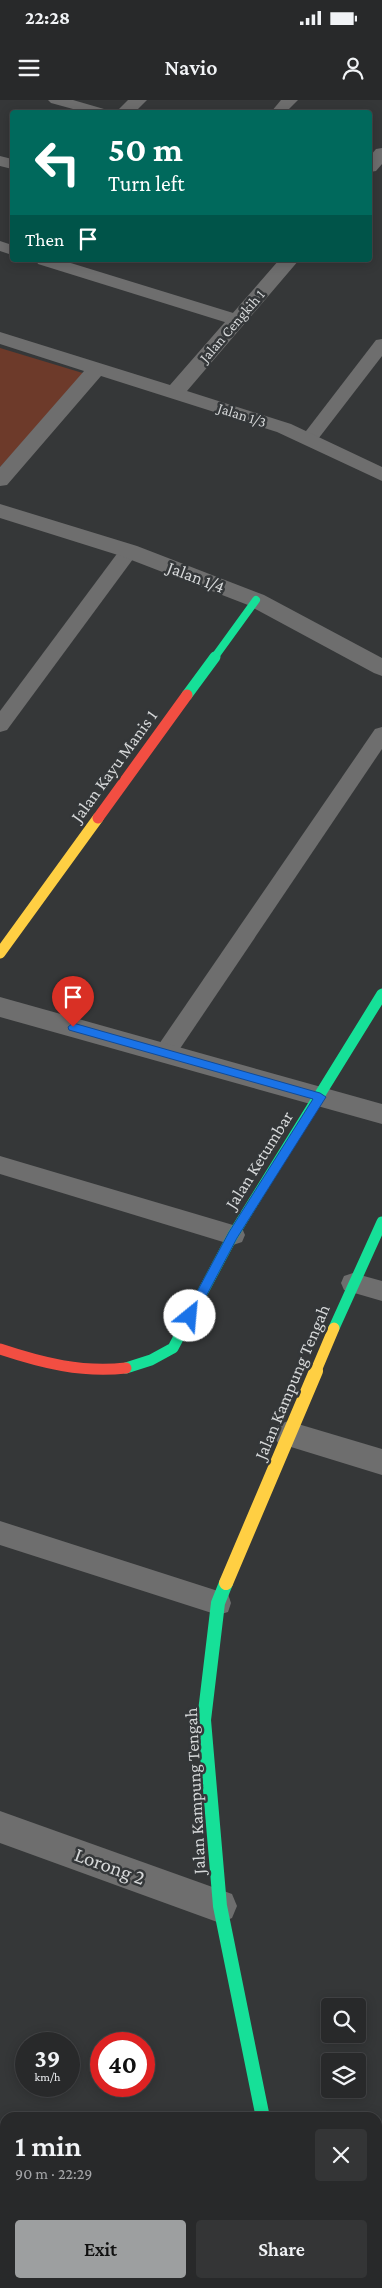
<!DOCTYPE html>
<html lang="en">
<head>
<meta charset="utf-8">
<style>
	:root { --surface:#28292a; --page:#343536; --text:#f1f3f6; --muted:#a5a6a8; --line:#444547; --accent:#9d9fa0 }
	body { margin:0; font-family:"Crimson Pro",serif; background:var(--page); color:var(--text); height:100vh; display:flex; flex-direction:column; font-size:19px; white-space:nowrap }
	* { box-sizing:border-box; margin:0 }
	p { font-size:16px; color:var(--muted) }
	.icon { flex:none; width:28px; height:28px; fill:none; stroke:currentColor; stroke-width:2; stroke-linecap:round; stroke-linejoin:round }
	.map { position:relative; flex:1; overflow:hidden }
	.side { position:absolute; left:0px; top:2012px; width:382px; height:176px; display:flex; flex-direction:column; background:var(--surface); border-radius:15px 15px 0 0; box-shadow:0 2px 12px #0003,0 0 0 1px var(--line) }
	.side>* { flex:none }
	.top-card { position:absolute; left:10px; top:10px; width:362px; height:152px; border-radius:5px; box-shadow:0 2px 12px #0003,0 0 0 1px var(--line); background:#00695c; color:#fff; overflow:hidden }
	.buttons { position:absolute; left:321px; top:1898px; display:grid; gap:10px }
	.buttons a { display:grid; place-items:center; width:45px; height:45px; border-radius:5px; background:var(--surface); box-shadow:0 2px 12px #0003,0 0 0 1px var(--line); font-size:25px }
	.speed { position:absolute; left:15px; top:1932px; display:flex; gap:10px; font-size:25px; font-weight:700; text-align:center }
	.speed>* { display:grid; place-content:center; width:65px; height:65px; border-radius:50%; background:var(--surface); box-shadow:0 2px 12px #0003,0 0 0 1px var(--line); line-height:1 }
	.speed small { font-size:12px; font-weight:400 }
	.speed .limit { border:8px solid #d22; background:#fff; color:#111 }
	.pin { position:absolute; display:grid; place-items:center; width:42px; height:42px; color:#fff; margin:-51px -21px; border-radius:50% 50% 50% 0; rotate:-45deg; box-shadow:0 0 5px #0007 }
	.pin .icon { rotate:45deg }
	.me { position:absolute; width:55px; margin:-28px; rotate:28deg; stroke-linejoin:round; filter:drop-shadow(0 0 4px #0008) }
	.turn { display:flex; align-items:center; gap:18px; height:105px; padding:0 15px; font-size:22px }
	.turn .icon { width:65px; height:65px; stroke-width:2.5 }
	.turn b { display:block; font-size:35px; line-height:42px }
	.then { display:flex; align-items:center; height:48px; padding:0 15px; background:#0003; gap:10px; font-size:19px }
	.round { display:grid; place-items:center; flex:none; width:52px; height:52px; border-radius:5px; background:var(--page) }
	.summary { display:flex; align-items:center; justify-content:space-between; height:85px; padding:0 15px }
	h1 { font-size:30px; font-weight:600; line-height:38px }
	.primary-button { display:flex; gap:10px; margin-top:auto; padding:10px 15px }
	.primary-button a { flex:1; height:58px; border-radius:5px; background:var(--accent); color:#111; font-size:20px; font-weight:600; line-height:58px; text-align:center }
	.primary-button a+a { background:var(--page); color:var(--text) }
	.status { display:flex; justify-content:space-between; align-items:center; height:35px; padding:0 25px; background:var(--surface); direction:ltr }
	.status svg { height:14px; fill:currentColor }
	header { display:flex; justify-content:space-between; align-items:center; height:65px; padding:0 15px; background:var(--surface); font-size:22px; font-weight:600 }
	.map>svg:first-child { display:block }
	.green { fill:#6d3a2a }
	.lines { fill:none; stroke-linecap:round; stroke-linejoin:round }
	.lane { fill:#6e6e6e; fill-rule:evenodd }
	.street { fill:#6e6e6e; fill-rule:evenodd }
	.fast-far2 { stroke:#16e098; stroke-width:8 }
	.fast-far1 { stroke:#16e098; stroke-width:11 }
	.fast { stroke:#16e098; stroke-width:14 }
	.slow-far1 { stroke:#ffcf43; stroke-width:11 }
	.slow { stroke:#ffcf43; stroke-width:14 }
	.jam { stroke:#f24e42; stroke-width:11 }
	.route { fill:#1a73e8; stroke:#114b97 }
	.labels { text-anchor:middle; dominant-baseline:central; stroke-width:5; stroke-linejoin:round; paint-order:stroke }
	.far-street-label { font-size:15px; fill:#d5d7d8; stroke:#343739 }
	.street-label { font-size:18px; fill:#d5d7d8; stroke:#343739 }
	.near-street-label { font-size:21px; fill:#d5d7d8; stroke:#343739 }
</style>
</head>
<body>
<div class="status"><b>22:28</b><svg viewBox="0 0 49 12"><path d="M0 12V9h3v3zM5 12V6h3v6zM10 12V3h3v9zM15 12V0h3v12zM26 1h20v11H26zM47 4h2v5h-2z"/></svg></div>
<header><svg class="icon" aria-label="menu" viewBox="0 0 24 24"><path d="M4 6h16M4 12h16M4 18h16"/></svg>Navio<svg class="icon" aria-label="person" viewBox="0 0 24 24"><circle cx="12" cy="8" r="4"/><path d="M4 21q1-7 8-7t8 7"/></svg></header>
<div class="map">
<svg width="382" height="2188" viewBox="0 0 382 2188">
	<rect width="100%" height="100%" fill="#353738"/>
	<!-- green -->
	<path class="green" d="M0,248l86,26 -86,93z"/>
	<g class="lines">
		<!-- lane -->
		<g class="lane">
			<path d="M48,0h25l31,9 3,3h-23l-33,-9z"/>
			<path d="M281,0h17l-12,12h-15z"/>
			<path d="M0,141l12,4v10l-12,-4z"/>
			<path d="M36,160h25l182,56 2,4 -2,4h-12l-193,-60z"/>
			<path d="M382,239v17l-67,87h-12l-3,-4 3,-4 73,-95z"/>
			<path d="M129,445l7,2 2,4 -2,4 -129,175 -7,2v-21l122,-164z"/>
			<path d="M382,627v22l-209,310 -8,3 -8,-3 -3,-6 3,-6 218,-318z"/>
			<path d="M0,1056l233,69 9,3 3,7 -3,7 -9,3 -233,-71z"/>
			<path d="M353,1173l29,8v20l-38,-11 -3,-7 3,-7z"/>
			<path d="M0,1421l218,70 10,3 3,9 -3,9 -10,3 -218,-70z"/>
		</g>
		<!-- street -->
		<g class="street">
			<path d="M128,0h19l-12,12h-19z"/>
			<path d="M382,48v16l-6,7 -6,1v-16l6,-7z"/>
			<path d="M0,56l12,3v10l-12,-3z"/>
			<path d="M279,160h20l-112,131 104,33 91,43v14l-105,-49 -176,-56 -94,109 -7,1v-19l84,-96 -84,-27v-12l170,53z"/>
			<path d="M0,404l137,42 127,49 118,63v18l-8,-3 -126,-68 -127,-49 -121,-38z"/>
			<path d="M0,897l382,107v20l-382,-107z"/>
			<path d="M288,1321l94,28v26l-104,-32 -5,-9 5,-9z"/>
			<path d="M0,1711l232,83 5,12 -5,12 -12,5 -220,-80z"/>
		</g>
		<!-- fast-far2 -->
		<path class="fast-far2" d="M214,558l42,-58"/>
		<!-- fast-far1 -->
		<g class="fast-far1">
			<path d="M187,595l28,-38"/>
			<path d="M334,1228l48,-106"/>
			<path d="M126,1268l25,-8 22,-12 60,-113 149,-241"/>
		</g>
		<!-- fast -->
		<g class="fast">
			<path d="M226,1483l-8,20 -14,117 16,186 43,212"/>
			<path d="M297,2184l1,4"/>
		</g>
		<!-- slow-far1 -->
		<g class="slow-far1">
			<path d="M0,853l98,-135"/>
			<path d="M315,1273l19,-45"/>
		</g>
		<!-- slow -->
		<path class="slow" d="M226,1483l90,-212"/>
		<!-- jam -->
		<g class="jam">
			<path d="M98,718l89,-123"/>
			<path d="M0,1249c42,14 82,24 126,19"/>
		</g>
	</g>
	<!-- route -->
	<path class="route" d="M73,923l247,70 6,4 -89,141 -43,81 -4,2 -6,-5 45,-84 84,-133 -244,-69 -1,-3z"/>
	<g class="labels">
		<!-- far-street labels -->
		<g class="far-street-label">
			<text transform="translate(232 226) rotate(-49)">Jalan Cengkih 1</text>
			<text transform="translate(242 315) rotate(18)">Jalan 1/3</text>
		</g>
		<!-- street labels -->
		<g class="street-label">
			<text transform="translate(196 477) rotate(21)">Jalan 1/4</text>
			<text transform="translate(114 666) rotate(-54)">Jalan Kayu Manis 1</text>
			<text transform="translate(259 1060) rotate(-58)">Jalan Ketumbar</text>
			<text transform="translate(292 1282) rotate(-67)">Jalan Kampung Tengah</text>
			<text transform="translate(195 1691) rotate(-93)">Jalan Kampung Tengah</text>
		</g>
		<!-- near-street labels -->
		<g class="near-street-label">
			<text transform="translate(110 1766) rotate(20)">Lorong 2</text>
		</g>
	</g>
</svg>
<div class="buttons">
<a><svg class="icon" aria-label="search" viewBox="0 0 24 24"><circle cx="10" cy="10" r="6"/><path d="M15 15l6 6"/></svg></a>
<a><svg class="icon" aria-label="layers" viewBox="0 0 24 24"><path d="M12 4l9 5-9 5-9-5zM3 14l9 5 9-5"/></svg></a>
</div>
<div class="speed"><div>39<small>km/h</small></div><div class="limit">40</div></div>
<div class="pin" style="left:73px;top:927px;background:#d93025"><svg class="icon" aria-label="arrive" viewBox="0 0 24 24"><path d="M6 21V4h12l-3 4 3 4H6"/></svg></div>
<svg class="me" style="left:190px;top:1216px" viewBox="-20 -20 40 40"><circle r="19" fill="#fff"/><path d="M0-13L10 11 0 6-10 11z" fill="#1a73e8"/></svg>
<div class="top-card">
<div class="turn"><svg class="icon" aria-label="left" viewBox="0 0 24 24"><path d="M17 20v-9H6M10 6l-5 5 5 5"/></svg><div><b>50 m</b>Turn left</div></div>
<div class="then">Then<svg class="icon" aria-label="arrive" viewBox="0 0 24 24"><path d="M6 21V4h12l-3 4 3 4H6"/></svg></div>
</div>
<section class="side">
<div class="summary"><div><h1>1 min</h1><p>90 m · 22:29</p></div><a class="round"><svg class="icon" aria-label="close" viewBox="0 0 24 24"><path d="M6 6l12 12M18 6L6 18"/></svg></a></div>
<div class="primary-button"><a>Exit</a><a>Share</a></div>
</section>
</div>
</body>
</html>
